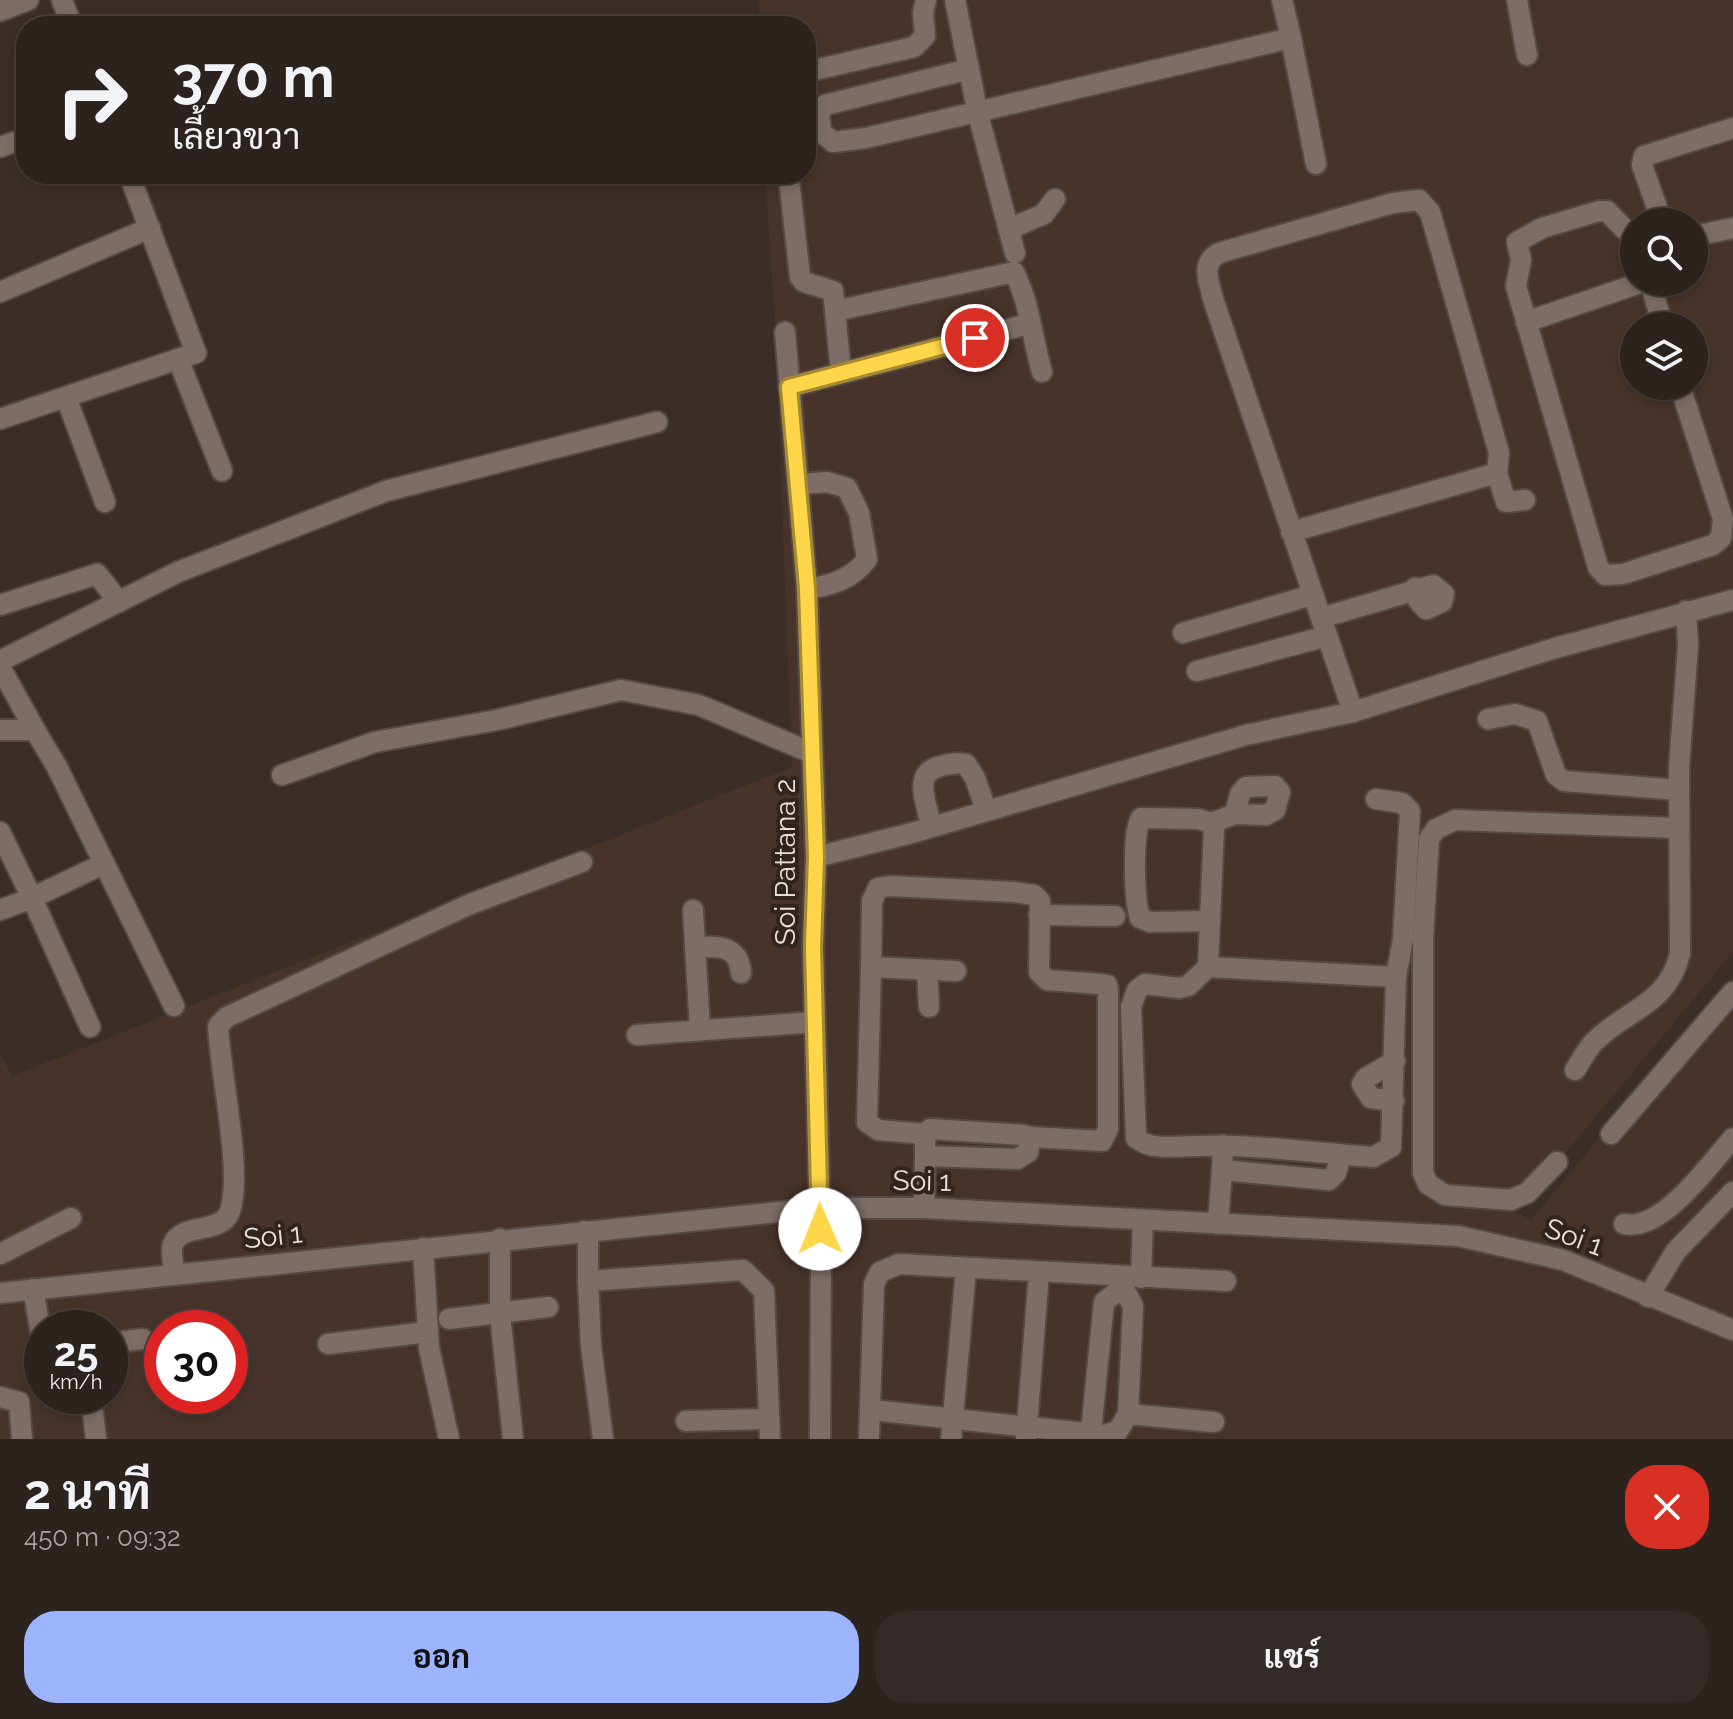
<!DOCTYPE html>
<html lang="th">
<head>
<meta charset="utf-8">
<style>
	:root { --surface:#2c221e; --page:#342a27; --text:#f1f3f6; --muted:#a6a4a4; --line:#483f3c; --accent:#9bb4fd }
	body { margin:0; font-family:Raleway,Sarabun,sans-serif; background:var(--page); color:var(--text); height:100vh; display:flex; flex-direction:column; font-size:30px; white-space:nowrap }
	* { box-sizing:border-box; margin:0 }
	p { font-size:26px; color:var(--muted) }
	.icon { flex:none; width:44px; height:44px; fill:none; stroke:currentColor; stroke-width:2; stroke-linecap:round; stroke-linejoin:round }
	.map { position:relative; height:1439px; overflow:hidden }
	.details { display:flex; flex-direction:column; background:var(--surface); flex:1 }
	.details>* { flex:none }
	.hud { position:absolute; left:16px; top:16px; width:800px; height:168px; border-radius:32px; box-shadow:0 4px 12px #0003,0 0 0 2px var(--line); background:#2c221e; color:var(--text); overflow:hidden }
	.controls { position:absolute; left:1620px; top:208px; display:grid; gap:16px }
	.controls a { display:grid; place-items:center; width:88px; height:88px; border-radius:50%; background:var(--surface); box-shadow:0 4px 12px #0003,0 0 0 2px var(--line); font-size:40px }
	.speed { position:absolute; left:24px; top:1310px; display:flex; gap:16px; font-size:40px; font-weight:700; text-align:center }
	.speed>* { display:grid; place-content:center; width:104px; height:104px; border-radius:50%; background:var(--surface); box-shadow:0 4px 12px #0003,0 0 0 2px var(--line); line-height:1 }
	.speed small { font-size:20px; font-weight:400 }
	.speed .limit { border:12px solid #d22; background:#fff; color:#111 }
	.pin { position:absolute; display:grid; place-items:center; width:68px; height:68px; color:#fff; margin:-34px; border:4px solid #fff; border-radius:50%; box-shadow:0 2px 8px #0007 }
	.me { position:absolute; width:88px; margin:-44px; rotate:359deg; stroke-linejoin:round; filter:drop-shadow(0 0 6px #0008) }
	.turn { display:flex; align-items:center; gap:28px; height:168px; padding:0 24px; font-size:36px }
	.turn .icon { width:104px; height:104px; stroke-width:2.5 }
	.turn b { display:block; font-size:56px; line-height:68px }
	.round { display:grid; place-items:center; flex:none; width:84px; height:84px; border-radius:32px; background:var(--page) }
	.head { display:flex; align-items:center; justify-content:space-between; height:136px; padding:0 24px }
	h1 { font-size:48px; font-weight:700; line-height:60px }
	.button { display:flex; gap:16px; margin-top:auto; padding:16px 24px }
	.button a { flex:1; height:92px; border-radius:32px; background:var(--accent); color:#111; font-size:32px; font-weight:700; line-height:92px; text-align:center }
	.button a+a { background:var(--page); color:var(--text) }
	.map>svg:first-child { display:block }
	.built { fill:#47332a; fill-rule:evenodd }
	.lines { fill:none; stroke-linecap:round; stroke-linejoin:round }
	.minor-casing { stroke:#554a45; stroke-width:24 }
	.minor { stroke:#7e6d67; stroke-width:20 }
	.route-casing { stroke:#a68a30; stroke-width:20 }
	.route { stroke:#ffd54a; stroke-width:14 }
	.labels { text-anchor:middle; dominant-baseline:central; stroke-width:8; stroke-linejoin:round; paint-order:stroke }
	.street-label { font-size:28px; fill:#e8dfdb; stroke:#31241e }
</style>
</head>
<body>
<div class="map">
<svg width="1733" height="1439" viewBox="0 0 1733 1439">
	<rect width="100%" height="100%" fill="#3b2e28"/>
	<!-- built -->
	<path class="built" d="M759,0h974v952l-217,260 15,8 202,-243v462h-1733v-386l12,23 780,-309 -17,-446 -10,-147h41v-148h-47zM1634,222h60v60h-60zM1634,326h60v60h-60zM42,1328h68v68h-68zM162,1328h68v68h-68z"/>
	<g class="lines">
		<defs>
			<g id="minor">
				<path d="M62,0l10,26"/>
				<path d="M955,0l23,114 37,139"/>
				<path d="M1517,0l10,55"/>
				<path d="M0,11l28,-11"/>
				<path d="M1291,38l25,126"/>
				<path d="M969,69l-144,36 -6,8 2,19 12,10 33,-4 425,-100 -9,-38"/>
				<path d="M806,72l108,-25 11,-11 -2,-23 3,-13"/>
				<path d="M0,147l26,-9"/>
				<path d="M790,188l10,89 4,5 29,9 2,20"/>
				<path d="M1662,222l-20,-57 2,-9 89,-28"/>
				<path d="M1009,229l35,-15 11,-15"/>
				<path d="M1694,236l39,-8"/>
				<path d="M1634,239l-27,-28h-8l-57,17 -25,14 4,18 -5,26 82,281 7,8 18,-1 90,-29 8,-7 2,-19 -43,-133"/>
				<path d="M1650,282l13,44"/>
				<path d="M0,292l150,-64"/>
				<path d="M1526,322l117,-40"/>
				<path d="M785,332l22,256 9,269 -3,90 8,304 -1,188"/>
				<path d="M178,359l44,112"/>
				<path d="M841,373l-6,-62 179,-39c16,31 18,66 28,100"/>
				<path d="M789,387l239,-63"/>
				<path d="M66,397l39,105"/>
				<path d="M0,419l196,-66 -67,-179"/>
				<path d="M799,484l28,-2 20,6 12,25 8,46c-13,19 -38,28 -60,29"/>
				<path d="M1291,532l206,-59 9,29 19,-2"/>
				<path d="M0,605l97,-31 22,28"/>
				<path d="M1321,618l112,-33 11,9 -2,8 -16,7 -8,-9 -3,-12"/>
				<path d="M1183,633l129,-38"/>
				<path d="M0,661l178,-89 208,-81 271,-69"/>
				<path d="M0,667l35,63"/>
				<path d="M1197,671l130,-35"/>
				<path d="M1353,712l-140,-413c-4,-18 -13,-35 6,-46l174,-50 26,-3 11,12 69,241 -2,20"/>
				<path d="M1488,719l27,-5 22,7 19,54 8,6 115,9"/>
				<path d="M0,730h35l22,37 117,239"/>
				<path d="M282,775l93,-33 122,-22 124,-30 78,15 113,48"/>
				<path d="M1376,799l26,4 8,8 -7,128 -7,38 -5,170 -18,10c-59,-4 -118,-13 -178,-11 -19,0 -44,5 -59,-8l-5,-131 6,-17 8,-6 34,4 9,-2 20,-19 188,10"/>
				<path d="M1211,823l24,-9 31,1 9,-5 5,-18 -5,-6 -29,1 -6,7 -5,20"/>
				<path d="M931,825c-4,-21 -20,-52 10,-59 10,-2 16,-4 25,-2l9,14 11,32"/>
				<path d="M0,832l32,66 -32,12"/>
				<path d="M816,857l96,-24 334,-98 107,-23 199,-63 181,-49"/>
				<path d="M693,910l7,120"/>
				<path d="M1039,915l76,1"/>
				<path d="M695,947c23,-1 44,-2 46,26"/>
				<path d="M871,967l1,-66 6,-13 12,-2 124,6 20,3 6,6 -1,71 8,8 53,4 7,1 1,5v139l-6,12 -71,-4"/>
				<path d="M1208,967l6,-139 -3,-5 -13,-4 -57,-1c-9,14 -7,82 -1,100l10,4 59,-1"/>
				<path d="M927,970l2,37"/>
				<path d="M90,1027l-58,-129 71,-34"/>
				<path d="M637,1035l178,-13"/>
				<path d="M1575,1070c6,-9 11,-19 18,-27 34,-35 73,-36 87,-89l-1,-187 9,-121 -2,-35"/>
				<path d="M1394,1101l-23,-3 -9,-14 4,-6 29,-17"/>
				<path d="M930,1129l94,6 7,2 -3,15 -11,7 -92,-3v-22z"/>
				<path d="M925,1134l-47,-4 -11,-8 4,-155 85,4"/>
				<path d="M1611,1134l122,-142"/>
				<path d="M1223,1145l-1,25 107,10 7,-7 5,-18"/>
				<path d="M1557,1162l-30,31 -16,7 -66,-5 -17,-11 -5,-11v-235l6,-99 7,-10 19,-9 224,8"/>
				<path d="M924,1208l1,-52"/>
				<path d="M1218,1224l4,-54"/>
				<path d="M1624,1224c38,8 85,-59 109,-86"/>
				<path d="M584,1231l4,11v39"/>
				<path d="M500,1239v75l13,125"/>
				<path d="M423,1248l6,100 20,91"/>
				<path d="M0,1254l71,-36"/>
				<path d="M174,1274c0,-9 -4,-22 -1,-30 9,-22 49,-9 57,-33 13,-39 -10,-138 -12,-185l9,-9 241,-112 114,-43"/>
				<path d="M1141,1278l2,-58"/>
				<path d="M33,1289l9,50"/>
				<path d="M0,1293l817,-85h107l534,28 105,24 170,70"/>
				<path d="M1648,1297l28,-46 57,-59"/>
				<path d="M449,1319l99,-12"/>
				<path d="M110,1343l33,-4"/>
				<path d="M328,1344l100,-12"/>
				<path d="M91,1396l5,43"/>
				<path d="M0,1397l19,5 3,37"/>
				<path d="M872,1410l232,25 14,-4 10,-17 5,-108 -10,-19 -19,15 -13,130"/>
				<path d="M1128,1414l86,8"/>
				<path d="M686,1421l83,-2"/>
				<path d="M603,1439l-12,-93 -3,-65 155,-11 21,21 6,148"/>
				<path d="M869,1439l5,-155 6,-12 19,-8 327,17"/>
				<path d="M951,1439l15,-171"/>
				<path d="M1026,1439l13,-167"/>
			</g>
		</defs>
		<!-- minor casing -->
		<use href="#minor" class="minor-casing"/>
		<!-- minor -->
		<use href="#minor" class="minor"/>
	</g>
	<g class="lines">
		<defs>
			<path id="route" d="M820,1229l-7,-282 3,-90 -9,-269 -18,-201 186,-49"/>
		</defs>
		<!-- route casing -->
		<use href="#route" class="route-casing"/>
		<!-- route -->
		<use href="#route" class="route"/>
	</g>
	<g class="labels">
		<!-- street labels -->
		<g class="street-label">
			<text transform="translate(785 862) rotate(-90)">Soi Pattana 2</text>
			<text transform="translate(922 1181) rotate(1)">Soi 1</text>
			<text transform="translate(273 1236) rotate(-6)">Soi 1</text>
			<text transform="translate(1574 1237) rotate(20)">Soi 1</text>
		</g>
	</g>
</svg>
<div class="controls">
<a><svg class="icon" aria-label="search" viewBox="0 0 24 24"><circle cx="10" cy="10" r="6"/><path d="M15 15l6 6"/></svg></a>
<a><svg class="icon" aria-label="layers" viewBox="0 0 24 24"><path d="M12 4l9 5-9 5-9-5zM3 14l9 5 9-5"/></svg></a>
</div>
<div class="speed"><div>25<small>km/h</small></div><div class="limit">30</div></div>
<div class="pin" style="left:975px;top:338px;background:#d93025"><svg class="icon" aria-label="arrive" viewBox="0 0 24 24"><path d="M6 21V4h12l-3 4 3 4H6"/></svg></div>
<svg class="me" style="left:820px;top:1229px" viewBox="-20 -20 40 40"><circle r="19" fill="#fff"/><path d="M0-13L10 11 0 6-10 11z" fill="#ffd54a"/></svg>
<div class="hud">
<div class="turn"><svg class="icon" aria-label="right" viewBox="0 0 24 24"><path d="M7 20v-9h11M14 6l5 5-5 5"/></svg><div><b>370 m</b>เลี้ยวขวา</div></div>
</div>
</div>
<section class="details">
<div class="head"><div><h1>2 นาที</h1><p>450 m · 09:32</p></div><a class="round" style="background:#d93025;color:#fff"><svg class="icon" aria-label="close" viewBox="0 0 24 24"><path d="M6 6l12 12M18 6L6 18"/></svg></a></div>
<div class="button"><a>ออก</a><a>แชร์</a></div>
</section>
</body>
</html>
